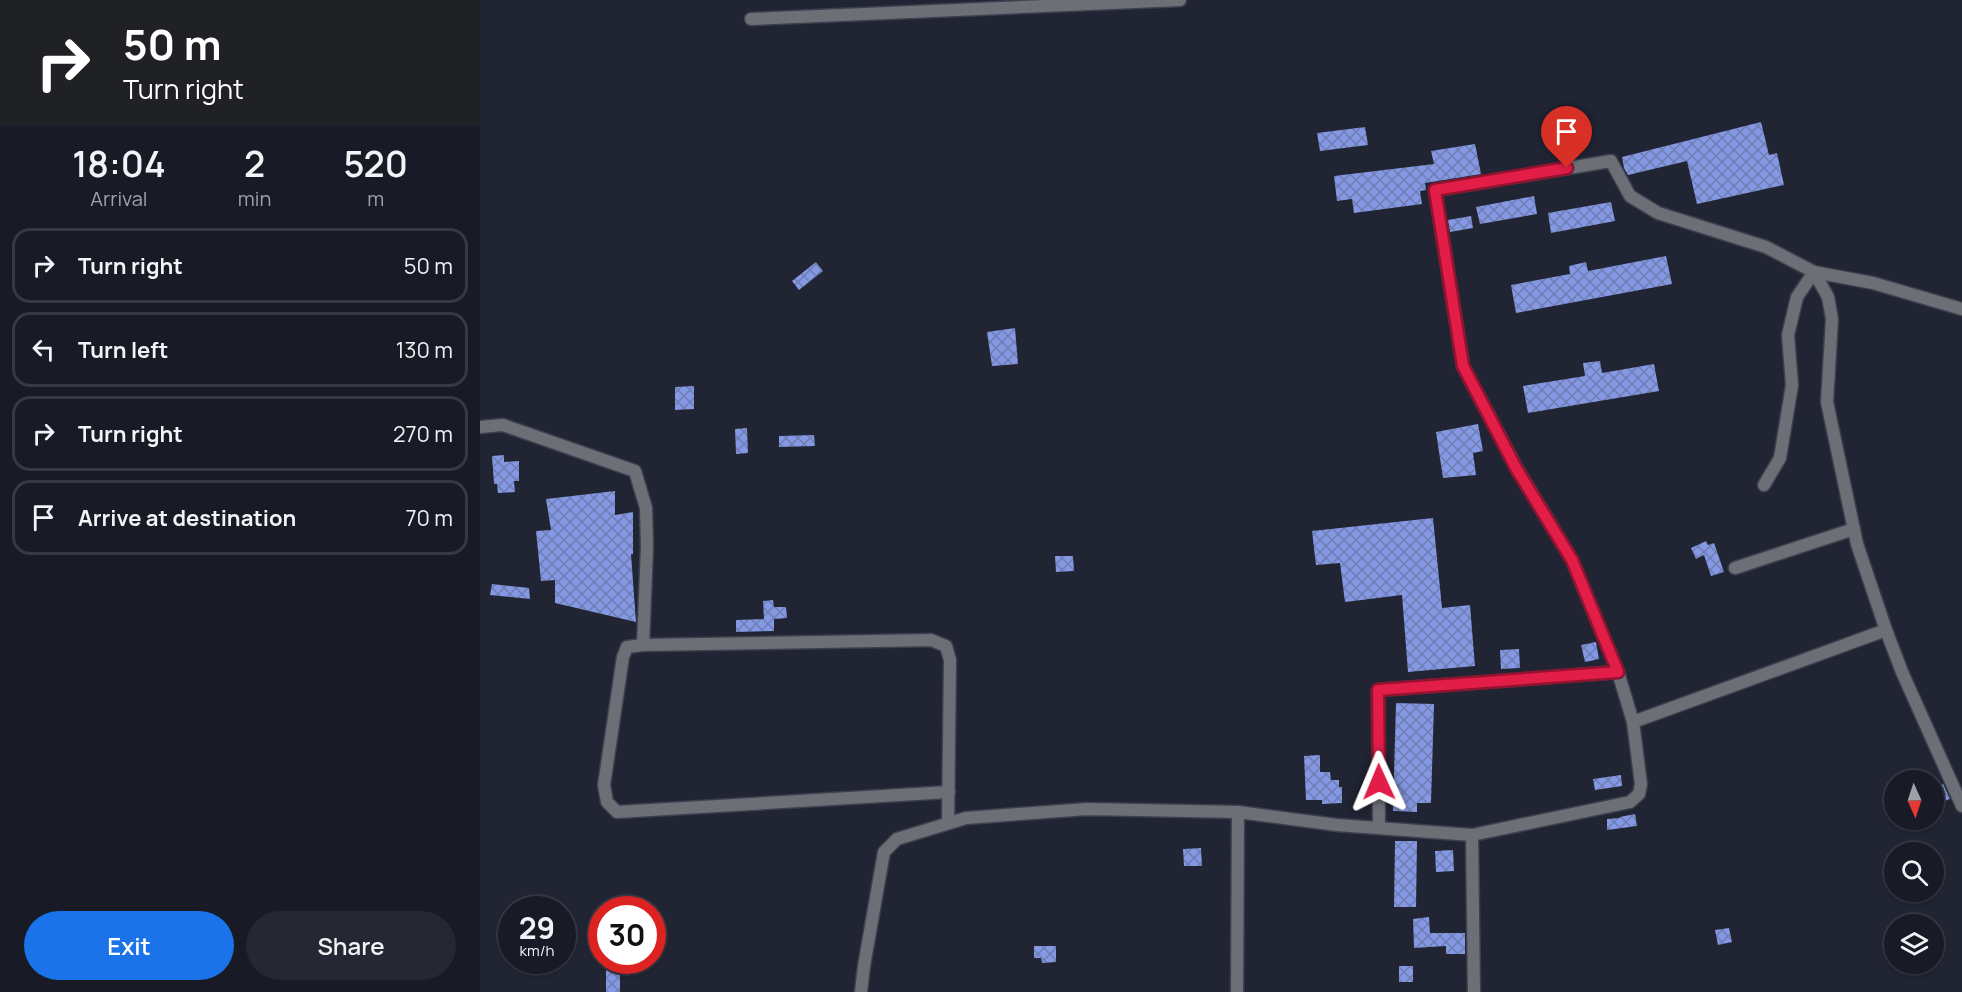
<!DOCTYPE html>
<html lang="en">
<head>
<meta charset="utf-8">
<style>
	:root { --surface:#181b26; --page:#252832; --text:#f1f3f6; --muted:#9fa1a7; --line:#363943; --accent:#1a73e8 }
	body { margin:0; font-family:Manrope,sans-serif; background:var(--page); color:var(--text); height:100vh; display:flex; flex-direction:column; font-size:22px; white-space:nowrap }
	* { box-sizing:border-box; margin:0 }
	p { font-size:20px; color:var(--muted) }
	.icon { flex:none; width:33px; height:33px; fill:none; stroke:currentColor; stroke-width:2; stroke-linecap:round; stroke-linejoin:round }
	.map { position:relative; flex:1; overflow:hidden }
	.panel { display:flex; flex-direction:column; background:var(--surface); width:480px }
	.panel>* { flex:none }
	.top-card { background:#202124; color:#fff; overflow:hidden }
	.needle { width:39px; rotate:177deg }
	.buttons { position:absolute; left:1404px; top:770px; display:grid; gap:12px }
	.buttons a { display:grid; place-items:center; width:60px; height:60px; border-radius:50%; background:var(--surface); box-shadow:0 2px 4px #0004,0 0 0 2px var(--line); font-size:30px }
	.speed { position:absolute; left:18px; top:896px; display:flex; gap:12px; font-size:30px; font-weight:700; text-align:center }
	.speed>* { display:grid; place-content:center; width:78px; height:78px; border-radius:50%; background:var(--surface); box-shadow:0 2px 4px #0004,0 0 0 2px var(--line); line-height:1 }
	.speed small { font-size:15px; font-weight:400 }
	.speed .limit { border:9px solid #d22; background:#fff; color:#111 }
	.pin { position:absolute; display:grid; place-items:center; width:51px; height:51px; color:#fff; margin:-62px -26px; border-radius:50% 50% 50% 0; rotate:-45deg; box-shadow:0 0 6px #0007 }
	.pin .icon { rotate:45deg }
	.me { position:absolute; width:66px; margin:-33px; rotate:359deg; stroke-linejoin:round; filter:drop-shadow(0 0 4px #0008) }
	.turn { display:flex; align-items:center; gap:21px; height:126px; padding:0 24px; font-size:27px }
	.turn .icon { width:78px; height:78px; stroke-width:2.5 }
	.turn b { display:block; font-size:42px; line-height:51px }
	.eta { display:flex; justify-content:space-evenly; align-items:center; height:102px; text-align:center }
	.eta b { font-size:36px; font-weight:600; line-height:42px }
	.cta { display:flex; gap:12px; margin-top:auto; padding:12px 24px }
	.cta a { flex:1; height:69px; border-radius:36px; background:var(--accent); color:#fff; font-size:24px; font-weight:600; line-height:69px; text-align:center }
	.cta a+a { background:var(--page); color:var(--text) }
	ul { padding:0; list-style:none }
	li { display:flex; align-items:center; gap:18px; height:75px; margin:0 12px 9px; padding:0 12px; border:3px solid var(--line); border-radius:18px }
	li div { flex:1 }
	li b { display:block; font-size:22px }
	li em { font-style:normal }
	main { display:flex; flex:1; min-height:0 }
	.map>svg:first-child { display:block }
	.building { fill:url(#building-cross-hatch) }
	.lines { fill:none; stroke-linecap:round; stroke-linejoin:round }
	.minor-casing { stroke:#3c404e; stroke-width:15 }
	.minor { stroke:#6d6f77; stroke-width:12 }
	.route-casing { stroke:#92132f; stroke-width:15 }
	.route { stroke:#e11d48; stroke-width:10 }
</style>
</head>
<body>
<main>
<section class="panel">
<div class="top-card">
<div class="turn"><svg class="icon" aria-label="right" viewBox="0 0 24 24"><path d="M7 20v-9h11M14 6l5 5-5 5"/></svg><div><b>50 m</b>Turn right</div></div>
</div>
<div class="eta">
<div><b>18:04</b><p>Arrival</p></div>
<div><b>2</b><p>min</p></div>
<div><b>520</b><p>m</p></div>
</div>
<ul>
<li><svg class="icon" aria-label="right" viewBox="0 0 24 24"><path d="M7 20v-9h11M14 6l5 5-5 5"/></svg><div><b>Turn right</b></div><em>50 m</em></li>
<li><svg class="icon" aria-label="left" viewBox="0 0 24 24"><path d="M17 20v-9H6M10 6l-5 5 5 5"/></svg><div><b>Turn left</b></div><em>130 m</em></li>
<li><svg class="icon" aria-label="right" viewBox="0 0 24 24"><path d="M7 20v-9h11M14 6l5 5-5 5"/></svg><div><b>Turn right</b></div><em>270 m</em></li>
<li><svg class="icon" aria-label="arrive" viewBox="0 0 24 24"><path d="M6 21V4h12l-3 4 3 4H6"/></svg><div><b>Arrive at destination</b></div><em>70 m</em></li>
</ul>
<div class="cta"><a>Exit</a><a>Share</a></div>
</section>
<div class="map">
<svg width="1482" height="992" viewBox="0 0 1482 992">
	<defs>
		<pattern id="building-cross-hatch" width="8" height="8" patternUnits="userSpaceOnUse" patternTransform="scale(1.5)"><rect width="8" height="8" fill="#8498e3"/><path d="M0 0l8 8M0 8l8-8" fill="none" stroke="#6f7db3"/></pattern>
	</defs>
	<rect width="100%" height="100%" fill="#202433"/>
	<!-- building -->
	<g class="building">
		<path d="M1281,122l8,33 8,-2 7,32 -87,19 -10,-43 -59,14 -4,-7 -2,-11z"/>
		<path d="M885,127l3,18 -48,6 -3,-18z"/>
		<path d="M995,144l6,30 -56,9 1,7 -6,1 2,13 -68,9 -2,-14 -15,2 -3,-25 100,-12 -3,-13z"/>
		<path d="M1054,196l3,18 -57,10 -4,-17z"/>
		<path d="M1131,202l4,19 -64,12 -3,-20z"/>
		<path d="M991,216l2,12 -23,4 -2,-12z"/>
		<path d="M1186,256l6,28 -156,29 -5,-28 59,-11 -1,-8 17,-4 2,9z"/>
		<path d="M336,262l7,9 -24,19 -7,-9z"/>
		<path d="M535,328l3,36 -26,2 -5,-34z"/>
		<path d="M1120,361l2,12 52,-9 5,27 -131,22 -5,-27 62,-10 -2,-13z"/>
		<path d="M214,386v23l-19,1v-23z"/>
		<path d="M998,424l5,27 -10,2 3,22 -33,3 -7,-46z"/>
		<path d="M267,428l1,25 -12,1 -1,-25z"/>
		<path d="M334,435l1,11 -36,1v-11z"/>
		<path d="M24,455v7l15,-1v20h-5l1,11 -17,1 -1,-9h-3l-2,-28z"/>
		<path d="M135,491v24l18,-3v42h-2l5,68 -81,-19v-23l-14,1 -5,-50 15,-1 -5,-31z"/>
		<path d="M953,518l9,90 28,-3 5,61 -67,6 -6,-77 -57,7 -5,-39 -24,2 -4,-34z"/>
		<path d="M1226,541l2,4 6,-2 10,29 -13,4 -7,-21 -8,4 -5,-11z"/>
		<path d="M575,556h18l1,15 -18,1z"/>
		<path d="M12,584l37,4 1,11 -40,-4z"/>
		<path d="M293,600l1,7h12l1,11 -13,1v12l-38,1v-12l28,-1 -1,-18z"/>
		<path d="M1116,642l3,17 -14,3 -4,-17z"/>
		<path d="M1039,649l1,19 -19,1 -1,-19z"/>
		<path d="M916,703l38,1 -3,99h-14v9l-24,-1z"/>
		<path d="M840,755v17h10l1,8h8v7h3v16l-20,1v-4h-16l-2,-44z"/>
		<path d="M1141,775l1,11 -27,4 -2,-11z"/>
		<path d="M1463,784l7,15 -16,6v-17z"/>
		<path d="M1155,814l2,12 -30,4v-11l13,-1v-1z"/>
		<path d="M915,841h22l-1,66h-22z"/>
		<path d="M721,848l1,18h-18l-1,-17z"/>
		<path d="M973,850l1,21 -18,1 -1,-21z"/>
		<path d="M949,917l1,16h35v21h-19v-8l-32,2 -1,-29z"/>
		<path d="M1249,928l3,14 -14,3 -3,-15z"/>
		<path d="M554,946h22v16l-14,1 -1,-5h-7z"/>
		<rect x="919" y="966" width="14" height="16"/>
		<path d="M140,969v23h-14v-22z"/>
	</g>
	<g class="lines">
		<defs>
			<g id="minor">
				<path d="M271,19l429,-19"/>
				<path d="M0,427l23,-2 132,46 11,37 1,39 -4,98 288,-5 15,6 4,14 -2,163"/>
				<path d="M1284,485l16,-27 12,-73 -4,-50 9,-38 17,-25 59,11 89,26"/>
				<path d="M1255,568l119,-39"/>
				<path d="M163,645l-16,2 -4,10 -19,128 3,17 10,10 332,-20"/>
				<path d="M1153,722l253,-92 16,42 60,134"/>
				<path d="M899,828l-1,-138 240,-18"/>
				<path d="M992,835l158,-33 9,-8 2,-10 -8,-62 -15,-50 -46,-112 -56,-93 -53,-101 -28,-176 176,-29 19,35 28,17 108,34 48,25 14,25 4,22 -5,83 30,142 29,86"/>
				<path d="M381,992l3,-26 20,-114 13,-13 69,-21 121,-9 151,3 99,13 135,10 2,157"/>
				<path d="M757,992l1,-180"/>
			</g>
		</defs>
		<!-- minor casing -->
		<use href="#minor" class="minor-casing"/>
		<!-- minor -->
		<use href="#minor" class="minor"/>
	</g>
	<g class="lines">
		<defs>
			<path id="route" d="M899,782l-1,-92 240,-18 -46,-112 -56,-92 -53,-102 -28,-176 132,-22"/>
		</defs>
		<!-- route casing -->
		<use href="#route" class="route-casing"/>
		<!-- route -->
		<use href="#route" class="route"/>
	</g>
</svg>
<div class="buttons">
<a><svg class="needle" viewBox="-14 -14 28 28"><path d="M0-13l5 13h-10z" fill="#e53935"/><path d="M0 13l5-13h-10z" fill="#9fa1a7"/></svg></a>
<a><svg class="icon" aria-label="search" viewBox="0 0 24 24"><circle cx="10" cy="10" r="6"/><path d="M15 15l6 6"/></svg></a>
<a><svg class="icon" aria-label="layers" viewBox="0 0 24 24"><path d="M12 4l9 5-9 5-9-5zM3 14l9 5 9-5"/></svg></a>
</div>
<div class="speed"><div>29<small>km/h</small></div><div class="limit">30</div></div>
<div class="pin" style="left:1087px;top:168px;background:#d93025"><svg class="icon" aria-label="arrive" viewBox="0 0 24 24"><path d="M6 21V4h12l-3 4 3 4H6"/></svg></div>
<svg class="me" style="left:899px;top:782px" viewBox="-20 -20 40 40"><path d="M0-17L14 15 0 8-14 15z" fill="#e11d48" stroke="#fff" stroke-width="4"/></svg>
</div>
</main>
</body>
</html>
